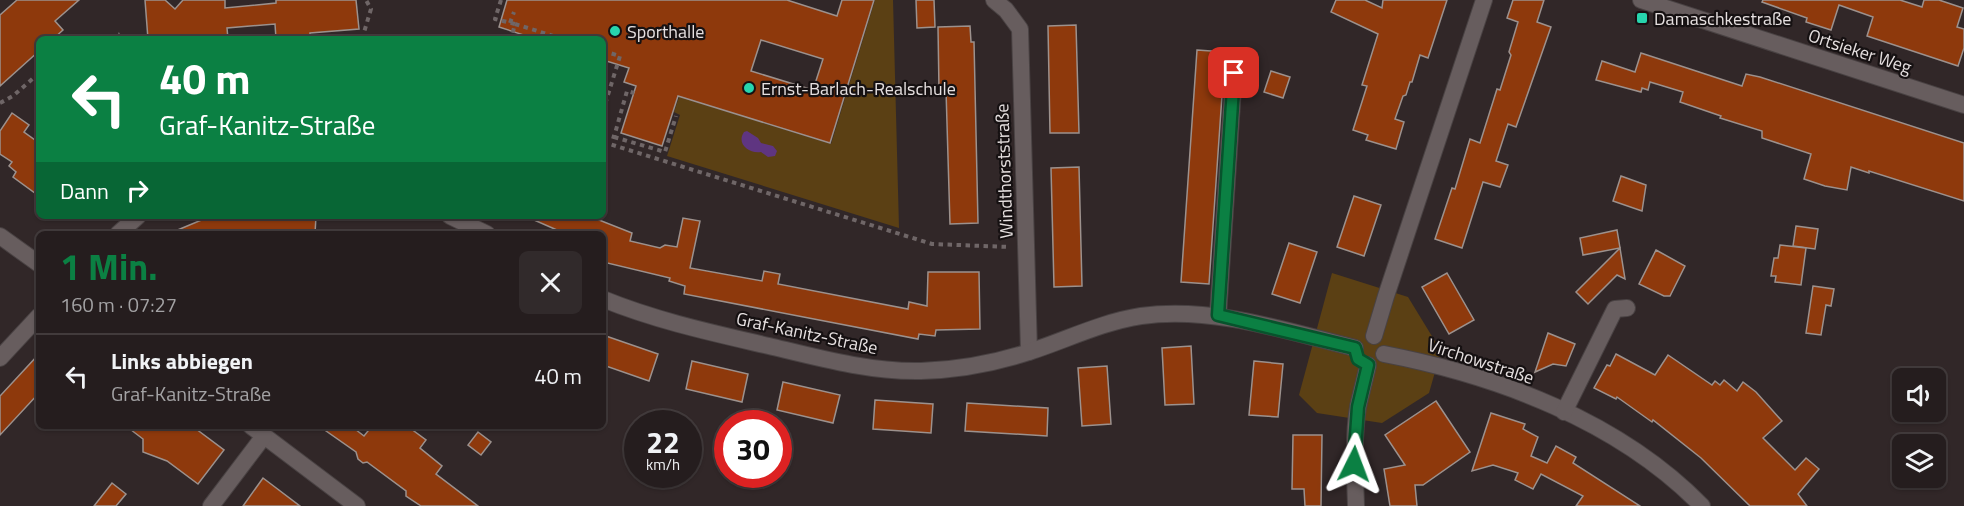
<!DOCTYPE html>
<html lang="de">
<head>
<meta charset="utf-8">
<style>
	:root { --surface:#251d1e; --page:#312a2b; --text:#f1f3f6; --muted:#a3a2a4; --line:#423b3c; --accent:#0b8043 }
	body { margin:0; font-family:"Titillium Web",sans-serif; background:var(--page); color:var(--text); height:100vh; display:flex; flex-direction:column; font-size:22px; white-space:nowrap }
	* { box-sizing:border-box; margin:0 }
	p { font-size:20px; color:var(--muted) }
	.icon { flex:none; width:33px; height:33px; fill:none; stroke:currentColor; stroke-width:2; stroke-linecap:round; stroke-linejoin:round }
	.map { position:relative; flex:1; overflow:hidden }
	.panel { position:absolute; left:36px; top:231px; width:570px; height:198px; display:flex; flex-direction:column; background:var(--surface); border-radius:9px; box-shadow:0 2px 4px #0004,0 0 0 2px var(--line) }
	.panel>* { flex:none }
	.top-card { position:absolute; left:36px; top:36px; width:570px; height:183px; border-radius:9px; box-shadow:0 2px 4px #0004,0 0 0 2px var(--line); background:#0b8043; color:#fff; overflow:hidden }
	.tools { position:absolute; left:1892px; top:368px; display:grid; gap:12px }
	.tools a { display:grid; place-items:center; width:54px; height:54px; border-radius:9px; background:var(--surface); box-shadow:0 2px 4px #0004,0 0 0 2px var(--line); font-size:30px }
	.speed { position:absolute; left:624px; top:410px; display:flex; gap:12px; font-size:30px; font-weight:700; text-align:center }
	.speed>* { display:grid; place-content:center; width:78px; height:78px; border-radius:50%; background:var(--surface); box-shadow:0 2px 4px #0004,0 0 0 2px var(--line); line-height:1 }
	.speed small { font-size:15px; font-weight:400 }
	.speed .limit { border:9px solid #d22; background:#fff; color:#111 }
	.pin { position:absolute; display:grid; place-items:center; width:51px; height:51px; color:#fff; margin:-26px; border-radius:12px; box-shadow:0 3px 9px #0006 }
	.me { position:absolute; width:66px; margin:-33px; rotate:3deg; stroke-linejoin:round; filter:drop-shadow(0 0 4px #0008) }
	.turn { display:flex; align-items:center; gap:21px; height:126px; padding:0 24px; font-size:27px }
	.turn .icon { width:78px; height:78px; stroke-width:2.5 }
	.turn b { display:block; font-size:42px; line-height:51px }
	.then { display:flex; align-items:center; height:57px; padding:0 24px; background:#0003; gap:12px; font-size:22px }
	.round { display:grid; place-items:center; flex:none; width:63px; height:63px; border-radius:9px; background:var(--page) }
	.overview { display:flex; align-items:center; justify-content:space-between; height:102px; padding:0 24px }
	h1 { font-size:36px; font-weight:700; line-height:45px; color:var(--accent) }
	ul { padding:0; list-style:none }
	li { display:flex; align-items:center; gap:18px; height:84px; padding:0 24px; border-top:2px solid var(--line) }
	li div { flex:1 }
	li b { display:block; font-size:22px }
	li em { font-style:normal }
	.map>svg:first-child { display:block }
	.green { fill:#5b4014 }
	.water { fill:#5f3581 }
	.building { fill:#8e390c; stroke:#9c918d; stroke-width:1.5; fill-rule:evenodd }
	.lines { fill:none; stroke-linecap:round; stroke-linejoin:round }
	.minor-casing { stroke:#494243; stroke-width:18 }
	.path { stroke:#6f6667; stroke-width:4; stroke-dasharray:4.5 4.5; stroke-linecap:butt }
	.minor { stroke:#675d5e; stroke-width:16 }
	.route-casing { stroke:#07532c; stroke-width:15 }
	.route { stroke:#0b8043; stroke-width:10 }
	.poi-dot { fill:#27d5ad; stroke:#161112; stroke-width:2 }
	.labels { text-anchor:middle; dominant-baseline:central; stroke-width:4.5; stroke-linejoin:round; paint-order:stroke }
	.poi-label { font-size:18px; fill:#e6e0e0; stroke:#161112; text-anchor:start }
	.street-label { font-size:18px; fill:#e6e0e0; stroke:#161112 }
</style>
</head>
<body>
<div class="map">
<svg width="1964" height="506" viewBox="0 0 1964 506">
	<rect width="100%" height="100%" fill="#312728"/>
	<!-- green -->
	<g class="green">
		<path d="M875,0h18l6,228 -232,-72 13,-41 -6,-3 5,-15 152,47z"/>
		<path d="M1332,273l76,24 33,54 -12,42 -47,30 -65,-10 -18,-18z"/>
	</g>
	<!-- water -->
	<path class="water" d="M747,131l11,7 3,5 12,3 4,5 -2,5 -7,1 -7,-5c-12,2 -25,-8 -17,-20z"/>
	<!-- building -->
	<g class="building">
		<path d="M17,0h62l-24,21 8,9 -10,9h-14v12l-39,35v-71z"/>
		<path d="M145,0h20l10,9 8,-9h42v8l51,-5v-3h80l3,29 -49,4v6h-34l-1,-15 -48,4 1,11h-80z"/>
		<path d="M507,0h280l50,16 5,-16h32l-44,143 -152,-47 -16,50 -41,-13 15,-47 -12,-4 5,-14 -26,-8v-21h-67l-37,-12zM761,40l62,19 -10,31 -62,-19z"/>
		<path d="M916,0h18l1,27 -18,1z"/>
		<path d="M1336,0h29l17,8 1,-8h64l-19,58 -8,-3 -8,27h-2l-4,13 -3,1 -8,23 9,3 -8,27 -30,-9 2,-5 -15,-5 14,-44 -5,-1 16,-51 -47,-22z"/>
		<path d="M1513,0h31l-7,22 14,5 -35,100 -8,-3 -12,37 12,4 -8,22 -17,-5 -21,66 -27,-9 17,-51 3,1 15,-50 10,4 17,-54 3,1 11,-35 -2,-3 9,-30 -11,-4z"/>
		<path d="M1763,0h137l22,7 2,-7h15l24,8 -6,19 7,2v19l-6,18 -91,-30 6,-19 -34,-12 -8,25 -25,-8 1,-4 -45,-16z"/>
		<path d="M1076,25l3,108h-29l-2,-107z"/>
		<path d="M970,26l1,16h3l4,181 -28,1 -4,-134h-7l-1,-63z"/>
		<path d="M1197,50l28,2 -16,232 -28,-2z"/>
		<path d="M1641,53l101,33 4,-12 14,3 204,66v58l-95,-30v2l-18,-6 -4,23 -22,-4 -21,-7 7,-25 -49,-16v-7l-42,-13 1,-2 -41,-14 3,-10 -33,-10 -2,8 -6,-2 -1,4 -45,-12 6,-19 33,11z"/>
		<path d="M1271,71l19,6 -7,21 -19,-6z"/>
		<path d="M12,113l17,12 -5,7 15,11v53l-26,-19 3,-5 -7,-6 3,-4 -12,-8v-23z"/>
		<path d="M1079,167l3,119 -28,1 -3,-119z"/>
		<path d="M1621,176l25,9 -4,26 -29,-10z"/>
		<path d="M1354,196l27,9 -17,51 -27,-9z"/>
		<path d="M211,216h105l-1,18h-147z"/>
		<path d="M525,216h64l43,17 -2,8 30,7 5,-3 12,2 6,-29 17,3 -10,47 72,13 2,-10 16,3 -2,10 130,25 1,-7 18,4 1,-34h51l1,57 -44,1 -1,6 -16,-2 -1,5 -234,-45 1,-8 -16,-5 1,-3 -67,-16v-28h-37z"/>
		<path d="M1796,226l22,3 -3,20 -22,-3z"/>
		<path d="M1617,230l3,18 -37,7 -3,-17z"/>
		<path d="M1289,243l28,9 -17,51 -28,-9z"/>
		<path d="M1780,245l26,3 -5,37 -26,-3 1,-6h-5l3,-18h4z"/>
		<path d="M1620,248l5,31 -8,-4 -29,29 -12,-12z"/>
		<path d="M1656,250l29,16 -15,30h-6l-25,-12z"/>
		<path d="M1447,273l27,47 -25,14 -27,-47z"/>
		<path d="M1813,286l21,3 -3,17 -5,-1 -5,30 -15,-2z"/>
		<path d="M1548,333l27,11 -9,22 -13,-2 -18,8z"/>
		<path d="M603,335l55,19 -9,27 -46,-16z"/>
		<path d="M1191,346l3,58 -29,1 -3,-57z"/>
		<path d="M39,354v39l-39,42v-39z"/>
		<path d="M1616,354l39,21 13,-20 44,30 3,-4 5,4 4,-5 13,11 6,-9 13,10 26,29 -19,17 32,32 11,-12 13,11 -21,25 9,12h-57l-49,-48 -48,-38 -1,2 -35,-25 -1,2 -22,-11 13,-23 3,1z"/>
		<path d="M692,361l56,13 -6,28 -56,-13z"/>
		<path d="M1254,361l29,3 -5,53 -29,-2z"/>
		<path d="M1107,366l4,58 -29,2 -4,-58z"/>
		<path d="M783,382l57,13 -7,28 -56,-13z"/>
		<path d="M875,400l58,4 -2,29 -58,-4z"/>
		<path d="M1436,401l34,51 -47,33h-8l2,21h-27l-6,-37 21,-4 -20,-30z"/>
		<path d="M967,403l81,5 -1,28 -82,-5z"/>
		<path d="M1491,413l34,11 -2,5 15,8 -7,19 16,7 9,-17 20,11 -3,6 67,43h-64l7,-10 -42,-22 -8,15 -18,-9 3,-7 -25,-8 -21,6z"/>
		<path d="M126,426h66l32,24 -26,34 -31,-23 -24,-9v-13z"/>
		<path d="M319,426h32l13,10 8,-10h35l19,14 -6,8 22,18 -6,8 42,32h-57l-15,-10v-5l-39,-29 -4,1 -5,-4 -2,-7z"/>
		<path d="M478,432l13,10 -10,13 -13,-10z"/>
		<path d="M1293,435h29l-1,71h-16l-1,-17h-12z"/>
		<path d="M263,478l37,28h-57z"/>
		<path d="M112,483l14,11 -10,12h-22z"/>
	</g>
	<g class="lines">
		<defs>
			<g id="minor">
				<path d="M994,0l12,10 14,19 9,323"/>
				<path d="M1641,0l323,105"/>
				<path d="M450,216l37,18"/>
				<path d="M118,234l20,-18"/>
				<path d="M0,236l39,28"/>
				<path d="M603,299c54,22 110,34 166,47 50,12 101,26 152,25 36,-1 74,-8 108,-19 37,-12 73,-30 112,-36 72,-10 145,15 214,32"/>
				<path d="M1218,315l17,-258"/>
				<path d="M1374,336l12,-40 98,-296"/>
				<path d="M1384,354c114,22 235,67 318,152"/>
				<path d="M0,358l39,-42"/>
				<path d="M1564,412l51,-103 12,-1"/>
				<path d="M251,426l106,80"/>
				<path d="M211,506l53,-70"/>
				<path d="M1356,506c-1,-33 -3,-67 2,-99 3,-14 7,-28 10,-42"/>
			</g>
		</defs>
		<!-- minor casing -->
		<use href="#minor" class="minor-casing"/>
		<!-- path -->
		<g class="path">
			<path d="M501,0l-6,19 20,5 -4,15"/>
			<path d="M510,23l4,-11"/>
			<path d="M515,24l48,15"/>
			<path d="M111,39l9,-5"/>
			<path d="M362,39l9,-30 -5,-9"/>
			<path d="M603,51l17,5 -17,55"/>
			<path d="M0,103l13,-7 26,-23"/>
			<path d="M603,134l11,3 13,-46 7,2"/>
			<path d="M614,137l51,15 11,-36"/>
			<path d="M603,142l329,102 78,3"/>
		</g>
		<!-- minor -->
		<use href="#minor" class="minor"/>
	</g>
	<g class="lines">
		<defs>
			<path id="route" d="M1234,73l-16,242 137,33 3,11 10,6 -10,42 -4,57"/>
		</defs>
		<!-- route casing -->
		<use href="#route" class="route-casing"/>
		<!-- route -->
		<use href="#route" class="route"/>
	</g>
	<!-- markers -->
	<g class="poi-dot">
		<rect x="1636" y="12" width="12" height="12" rx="3"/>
		<circle cx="615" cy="31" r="6"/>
		<circle cx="749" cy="88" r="6"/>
	</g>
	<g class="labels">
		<!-- poi labels -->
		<g class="poi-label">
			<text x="1654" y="18">Damaschkestraße</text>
			<text x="627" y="31">Sporthalle</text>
			<text x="761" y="88">Ernst-Barlach-Realschule</text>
		</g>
		<!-- street labels -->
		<g class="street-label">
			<text transform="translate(1860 51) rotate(18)">Ortsieker Weg</text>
			<text transform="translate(1004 171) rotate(-92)">Windthorststraße</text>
			<text transform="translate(807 333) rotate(12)">Graf-Kanitz-Straße</text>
			<text transform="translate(1481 361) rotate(18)">Virchowstraße</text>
		</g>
	</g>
</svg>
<div class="tools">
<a><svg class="icon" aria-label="sound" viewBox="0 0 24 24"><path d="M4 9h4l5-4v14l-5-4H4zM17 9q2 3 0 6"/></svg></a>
<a><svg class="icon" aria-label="layers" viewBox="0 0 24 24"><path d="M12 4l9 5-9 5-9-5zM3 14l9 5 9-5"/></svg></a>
</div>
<div class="speed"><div>22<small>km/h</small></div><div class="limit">30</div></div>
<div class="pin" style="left:1234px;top:73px;background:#d93025"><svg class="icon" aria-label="arrive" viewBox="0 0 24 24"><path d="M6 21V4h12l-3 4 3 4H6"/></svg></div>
<svg class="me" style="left:1354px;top:464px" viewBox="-20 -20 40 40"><path d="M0-17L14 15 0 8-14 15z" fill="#0b8043" stroke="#fff" stroke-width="4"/></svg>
<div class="top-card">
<div class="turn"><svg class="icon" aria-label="left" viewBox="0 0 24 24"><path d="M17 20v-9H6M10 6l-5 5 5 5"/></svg><div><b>40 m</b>Graf-Kanitz-Straße</div></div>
<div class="then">Dann<svg class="icon" aria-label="right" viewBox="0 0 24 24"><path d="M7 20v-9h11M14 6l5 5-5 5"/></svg></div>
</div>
<section class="panel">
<div class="overview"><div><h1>1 Min.</h1><p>160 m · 07:27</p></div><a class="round"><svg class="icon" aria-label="close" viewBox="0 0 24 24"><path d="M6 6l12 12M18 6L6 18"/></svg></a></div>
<ul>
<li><svg class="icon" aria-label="left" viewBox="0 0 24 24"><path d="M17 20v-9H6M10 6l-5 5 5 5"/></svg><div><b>Links abbiegen</b><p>Graf-Kanitz-Straße</p></div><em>40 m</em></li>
</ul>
</section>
</div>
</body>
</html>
